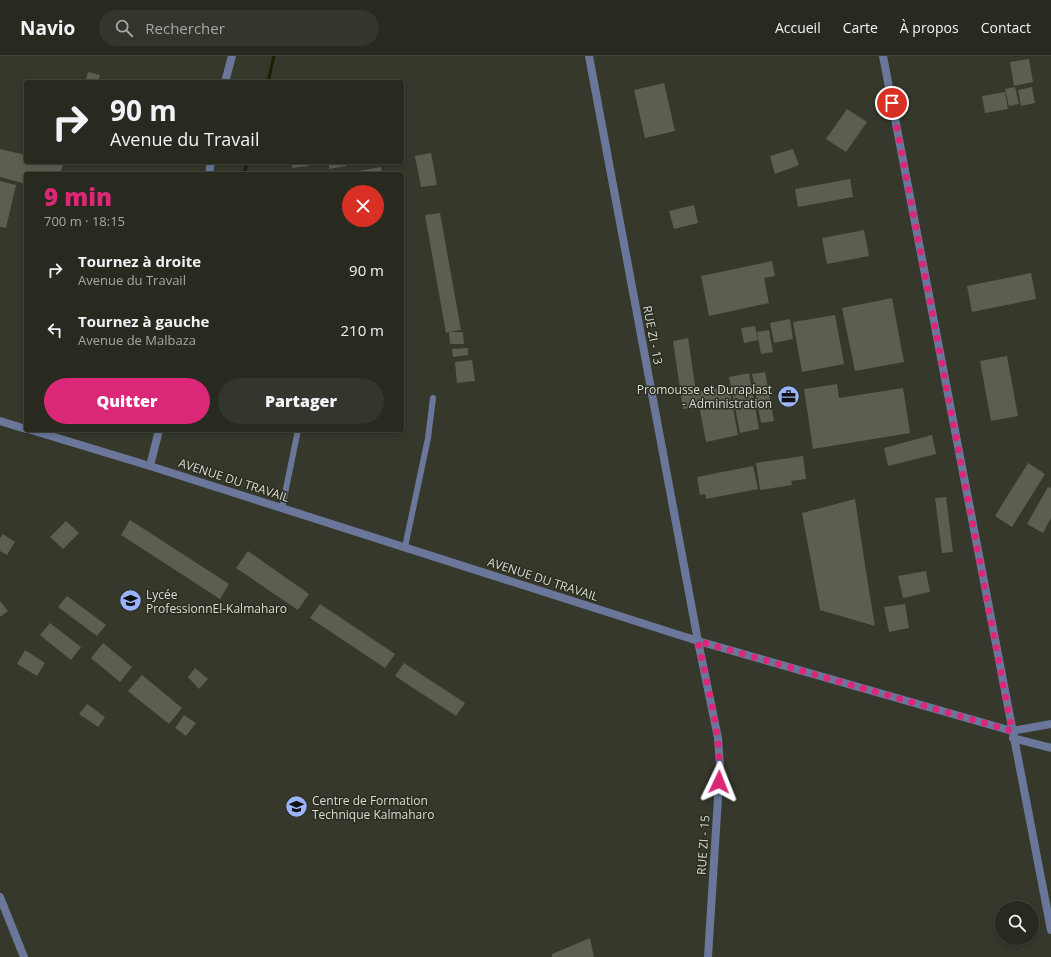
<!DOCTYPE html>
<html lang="fr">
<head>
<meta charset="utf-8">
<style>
	:root { --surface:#282a20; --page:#34362d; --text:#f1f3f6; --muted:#a5a7a5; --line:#44463e; --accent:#db2777 }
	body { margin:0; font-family:"Open Sans",sans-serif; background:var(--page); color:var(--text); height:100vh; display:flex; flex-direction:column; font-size:15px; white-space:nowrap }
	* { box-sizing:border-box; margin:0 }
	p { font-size:13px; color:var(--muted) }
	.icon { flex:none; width:22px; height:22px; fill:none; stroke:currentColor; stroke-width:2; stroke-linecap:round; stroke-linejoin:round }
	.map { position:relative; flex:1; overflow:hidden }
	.side { position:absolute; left:24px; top:116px; width:380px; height:260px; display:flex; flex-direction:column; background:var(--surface); border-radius:4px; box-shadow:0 2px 6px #0003,0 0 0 1px var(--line) }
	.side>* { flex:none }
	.guide { position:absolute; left:24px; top:24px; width:380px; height:84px; border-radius:4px; box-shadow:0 2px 6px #0003,0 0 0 1px var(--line); background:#282a20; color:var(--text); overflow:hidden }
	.controls { position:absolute; left:995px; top:845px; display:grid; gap:8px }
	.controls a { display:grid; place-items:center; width:44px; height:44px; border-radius:50%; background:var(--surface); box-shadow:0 2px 6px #0003,0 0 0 1px var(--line); font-size:20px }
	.pin { position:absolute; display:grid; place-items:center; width:34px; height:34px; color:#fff; margin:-17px; border:2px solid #fff; border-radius:50%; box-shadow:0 1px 4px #0007 }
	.me { position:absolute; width:44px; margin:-22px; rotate:2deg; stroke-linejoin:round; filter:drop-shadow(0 0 3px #0008) }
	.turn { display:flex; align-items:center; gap:14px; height:84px; padding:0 20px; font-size:18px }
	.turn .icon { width:52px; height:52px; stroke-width:2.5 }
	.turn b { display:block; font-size:28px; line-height:34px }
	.round { display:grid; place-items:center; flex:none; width:42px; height:42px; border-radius:21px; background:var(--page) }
	.overview { display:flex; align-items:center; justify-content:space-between; height:68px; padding:0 20px }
	h1 { font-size:24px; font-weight:800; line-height:30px; color:var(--accent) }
	.button { display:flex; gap:8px; margin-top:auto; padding:8px 20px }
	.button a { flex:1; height:46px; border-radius:24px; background:var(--accent); color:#fff; font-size:16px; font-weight:800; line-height:46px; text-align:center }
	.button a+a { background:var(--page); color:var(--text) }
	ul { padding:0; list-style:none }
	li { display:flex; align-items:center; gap:12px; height:60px; padding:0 20px }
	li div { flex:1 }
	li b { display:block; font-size:15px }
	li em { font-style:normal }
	header { display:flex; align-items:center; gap:24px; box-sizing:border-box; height:56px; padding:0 20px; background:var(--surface); border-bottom:1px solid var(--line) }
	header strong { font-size:19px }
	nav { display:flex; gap:22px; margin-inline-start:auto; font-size:14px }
	.search { width:280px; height:36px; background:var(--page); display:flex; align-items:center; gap:10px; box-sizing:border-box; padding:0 14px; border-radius:22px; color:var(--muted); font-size:15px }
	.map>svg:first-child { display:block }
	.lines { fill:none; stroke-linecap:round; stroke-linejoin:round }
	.stream { stroke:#1c2102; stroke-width:3 }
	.building { fill:#5b5f50 }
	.lane { stroke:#6a779a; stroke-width:6 }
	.street { stroke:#6a779a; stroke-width:8 }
	.route { stroke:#db2777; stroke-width:7; stroke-dasharray:0 12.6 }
	.labels { text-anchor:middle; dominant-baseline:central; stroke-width:3; stroke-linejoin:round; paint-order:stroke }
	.street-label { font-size:12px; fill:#dbddd5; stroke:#2b2e21 }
	.poi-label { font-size:12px; fill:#dbddd5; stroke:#2b2e21; text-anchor:start }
</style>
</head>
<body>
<header>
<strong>Navio</strong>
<div class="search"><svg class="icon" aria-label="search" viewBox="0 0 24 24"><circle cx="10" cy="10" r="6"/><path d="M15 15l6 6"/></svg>Rechercher</div>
<nav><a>Accueil</a><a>Carte</a><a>À propos</a><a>Contact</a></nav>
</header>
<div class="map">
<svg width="1051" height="901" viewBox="0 0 1051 901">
	<rect width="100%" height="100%" fill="#35382b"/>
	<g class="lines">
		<!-- stream -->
		<g class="stream">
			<path d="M268,26l6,-26"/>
			<path d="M244,118l3,-12"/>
		</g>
	</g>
	<!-- building -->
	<g class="building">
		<path d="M1029,3l4,23 -19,4 -4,-24z"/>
		<path d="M88,16l12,3 -2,7 -12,-3z"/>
		<path d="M664,27l11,48 -30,7 -11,-48z"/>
		<path d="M1015,31l4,17 -10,2 -4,-17z"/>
		<path d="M1032,31l3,16 -14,3 -3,-16z"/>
		<path d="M1005,36l3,17 -23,4 -3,-17z"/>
		<path d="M847,53l20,13 -21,30 -20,-13z"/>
		<path d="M0,93l26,6v7h26l11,3 -3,9h-34v10l-26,-7z"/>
		<path d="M793,93l6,16 -24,9 -5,-18z"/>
		<path d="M431,97l6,32 -16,2 -6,-31z"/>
		<path d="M292,106h17v4l-17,2z"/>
		<path d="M329,106h16l1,4 -17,3z"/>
		<path d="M381,111l1,7h-36v-1z"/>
		<path d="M850,123l3,18 -55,10 -3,-18z"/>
		<path d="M0,125l16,4 -10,43 -6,-1z"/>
		<path d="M694,149l4,18 -24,6 -5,-18z"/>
		<path d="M440,157l21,117 -12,2h14l1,12h-14l-1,-12 -3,1 -21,-118z"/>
		<path d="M864,174l5,26 -42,8 -5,-26z"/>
		<path d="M772,205l3,15 -11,2 5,25 -60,13 -8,-40z"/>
		<path d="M1031,217l5,26 -64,13 -5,-26z"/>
		<path d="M892,242l12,64 -49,9 -13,-63z"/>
		<path d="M835,259l9,49 -42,8 -9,-50z"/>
		<path d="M790,263l3,20 -19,4 -4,-20z"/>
		<path d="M755,270l3,14 -14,3 -3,-15z"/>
		<path d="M769,274l4,22 -12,2 -4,-22z"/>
		<path d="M688,282l8,54 33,-6 9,49 -32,7 -9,-47 1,12 -15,2 -10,-68z"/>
		<path d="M468,292v7l-15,2 -1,-8z"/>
		<path d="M1007,300l11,60 -27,5 -11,-60z"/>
		<path d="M472,304l3,21 -18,2 -2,-21z"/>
		<path d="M765,316l9,49 -13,2 -9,-49z"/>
		<path d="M749,317l10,56 -19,4 -11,-56z"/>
		<path d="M837,328l2,14 64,-10 7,45 -97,16 -9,-60z"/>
		<path d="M932,379l4,19 -48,12 -4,-18z"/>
		<path d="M803,400l3,23 -15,2 1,4 -32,5 -4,-27z"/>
		<path d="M1028,407l17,11 -33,53 -17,-11z"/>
		<path d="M753,410l5,23 -52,10 -1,-5 -5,1 -3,-18z"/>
		<path d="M1048,431l3,1v30l-8,15 -16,-9z"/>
		<path d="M946,441l7,55 -11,1 -7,-55z"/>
		<path d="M855,443l13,85 7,42 -55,-16 -18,-97z"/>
		<path d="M130,464l99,64 -9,15 -99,-64z"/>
		<path d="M66,465l13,12 -16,16 -13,-12z"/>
		<path d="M3,478l12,8 -8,13 -7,-4v-13z"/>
		<path d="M248,495l61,43 -11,16 -62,-42z"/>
		<path d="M926,515l4,21 -27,6 -5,-22z"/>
		<path d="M67,540l39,29 -9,11 -39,-29z"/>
		<path d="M0,545l8,10 -8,6z"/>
		<path d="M320,548l75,50 -10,14 -75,-50z"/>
		<path d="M905,548l4,24 -20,4 -5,-25z"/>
		<path d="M50,567l31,24 -10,13 -31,-25z"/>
		<path d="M103,587l29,24 -12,15 -29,-24z"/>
		<path d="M25,594l20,13 -8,13 -20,-12z"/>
		<path d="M404,607l61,40 -9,13 -61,-40z"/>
		<path d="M195,612l13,11 -9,10 -11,-12z"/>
		<path d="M142,619l40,33 -13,16 -41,-33z"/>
		<path d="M87,648l18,13 -7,10 -19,-13z"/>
		<path d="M184,659l12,8 -10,13 -11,-8z"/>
		<path d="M590,882l4,19h-42v-3z"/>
	</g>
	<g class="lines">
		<!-- lane -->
		<g class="lane">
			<path d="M282,452l16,-78"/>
			<path d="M405,491l23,-109 5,-40"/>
		</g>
		<!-- street -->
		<g class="street">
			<path d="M589,0l109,585 20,97 2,28 -12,191"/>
			<path d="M883,0l168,874"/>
			<path d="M225,26l7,-26"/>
			<path d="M209,118l2,-12"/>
			<path d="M0,365l26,8"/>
			<path d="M31,374l119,36 548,175 314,90 39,-7"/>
			<path d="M150,410l9,-36"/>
			<path d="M1013,682l38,10"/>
			<path d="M0,841l24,60"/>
		</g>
	</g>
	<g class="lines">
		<!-- route -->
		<path class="route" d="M719,726c3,-48 -12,-95 -21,-141l314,90 -120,-628"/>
	</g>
	<!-- icons -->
	<defs>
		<symbol id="office-disc" viewBox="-11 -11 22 22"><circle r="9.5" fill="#9bb4fd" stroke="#2b2e21"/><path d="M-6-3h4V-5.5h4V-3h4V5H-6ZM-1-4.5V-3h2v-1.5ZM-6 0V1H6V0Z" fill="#111"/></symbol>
		<symbol id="school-disc" viewBox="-11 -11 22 22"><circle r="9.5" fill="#9bb4fd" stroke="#2b2e21"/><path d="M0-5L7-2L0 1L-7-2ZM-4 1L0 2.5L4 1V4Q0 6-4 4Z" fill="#111"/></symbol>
		<symbol id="university-disc" viewBox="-11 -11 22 22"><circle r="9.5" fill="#9bb4fd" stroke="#2b2e21"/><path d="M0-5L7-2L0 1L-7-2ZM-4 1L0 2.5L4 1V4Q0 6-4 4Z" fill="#111"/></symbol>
	</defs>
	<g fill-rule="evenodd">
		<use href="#office-disc" x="776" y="328" width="25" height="25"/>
		<use href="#school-disc" x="118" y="532" width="25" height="25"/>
		<use href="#university-disc" x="284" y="738" width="25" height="25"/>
	</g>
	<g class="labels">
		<!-- street labels -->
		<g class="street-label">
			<text transform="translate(653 279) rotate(79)">RUE ZI - 13</text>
			<text transform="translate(234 424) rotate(18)">AVENUE DU TRAVAIL</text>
			<text transform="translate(543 523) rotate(18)">AVENUE DU TRAVAIL</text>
			<text transform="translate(703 789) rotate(-86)">RUE ZI - 15</text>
		</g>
		<!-- poi labels -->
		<g class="poi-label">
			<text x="772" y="333" text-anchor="end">Promousse et Duraplast<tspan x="772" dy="14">- Administration</tspan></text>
			<text x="146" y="538">Lycée<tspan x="146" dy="14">ProfessionnEl-Kalmaharo</tspan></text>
			<text x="312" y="744">Centre de Formation<tspan x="312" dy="14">Technique Kalmaharo</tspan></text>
		</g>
	</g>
</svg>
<div class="controls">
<a><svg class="icon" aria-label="search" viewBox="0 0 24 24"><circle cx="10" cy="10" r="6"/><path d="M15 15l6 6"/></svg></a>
</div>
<div class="pin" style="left:892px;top:47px;background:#d93025"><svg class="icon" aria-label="arrive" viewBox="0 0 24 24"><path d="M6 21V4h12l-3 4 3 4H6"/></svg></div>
<svg class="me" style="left:719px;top:726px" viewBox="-20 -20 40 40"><path d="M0-17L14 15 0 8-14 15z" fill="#db2777" stroke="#fff" stroke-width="4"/></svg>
<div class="guide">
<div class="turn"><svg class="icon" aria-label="right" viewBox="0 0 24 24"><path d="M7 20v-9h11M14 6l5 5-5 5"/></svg><div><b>90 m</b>Avenue du Travail</div></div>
</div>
<section class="side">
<div class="overview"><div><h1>9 min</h1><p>700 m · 18:15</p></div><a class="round" style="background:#d93025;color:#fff"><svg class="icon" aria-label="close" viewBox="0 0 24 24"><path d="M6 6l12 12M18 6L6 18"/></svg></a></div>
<ul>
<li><svg class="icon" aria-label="right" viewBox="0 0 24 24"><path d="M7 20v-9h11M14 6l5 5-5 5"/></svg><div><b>Tournez à droite</b><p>Avenue du Travail</p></div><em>90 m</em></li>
<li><svg class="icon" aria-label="left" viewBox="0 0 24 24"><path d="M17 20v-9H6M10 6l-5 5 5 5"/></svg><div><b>Tournez à gauche</b><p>Avenue de Malbaza</p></div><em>210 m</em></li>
</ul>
<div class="button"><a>Quitter</a><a>Partager</a></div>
</section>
</div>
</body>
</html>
